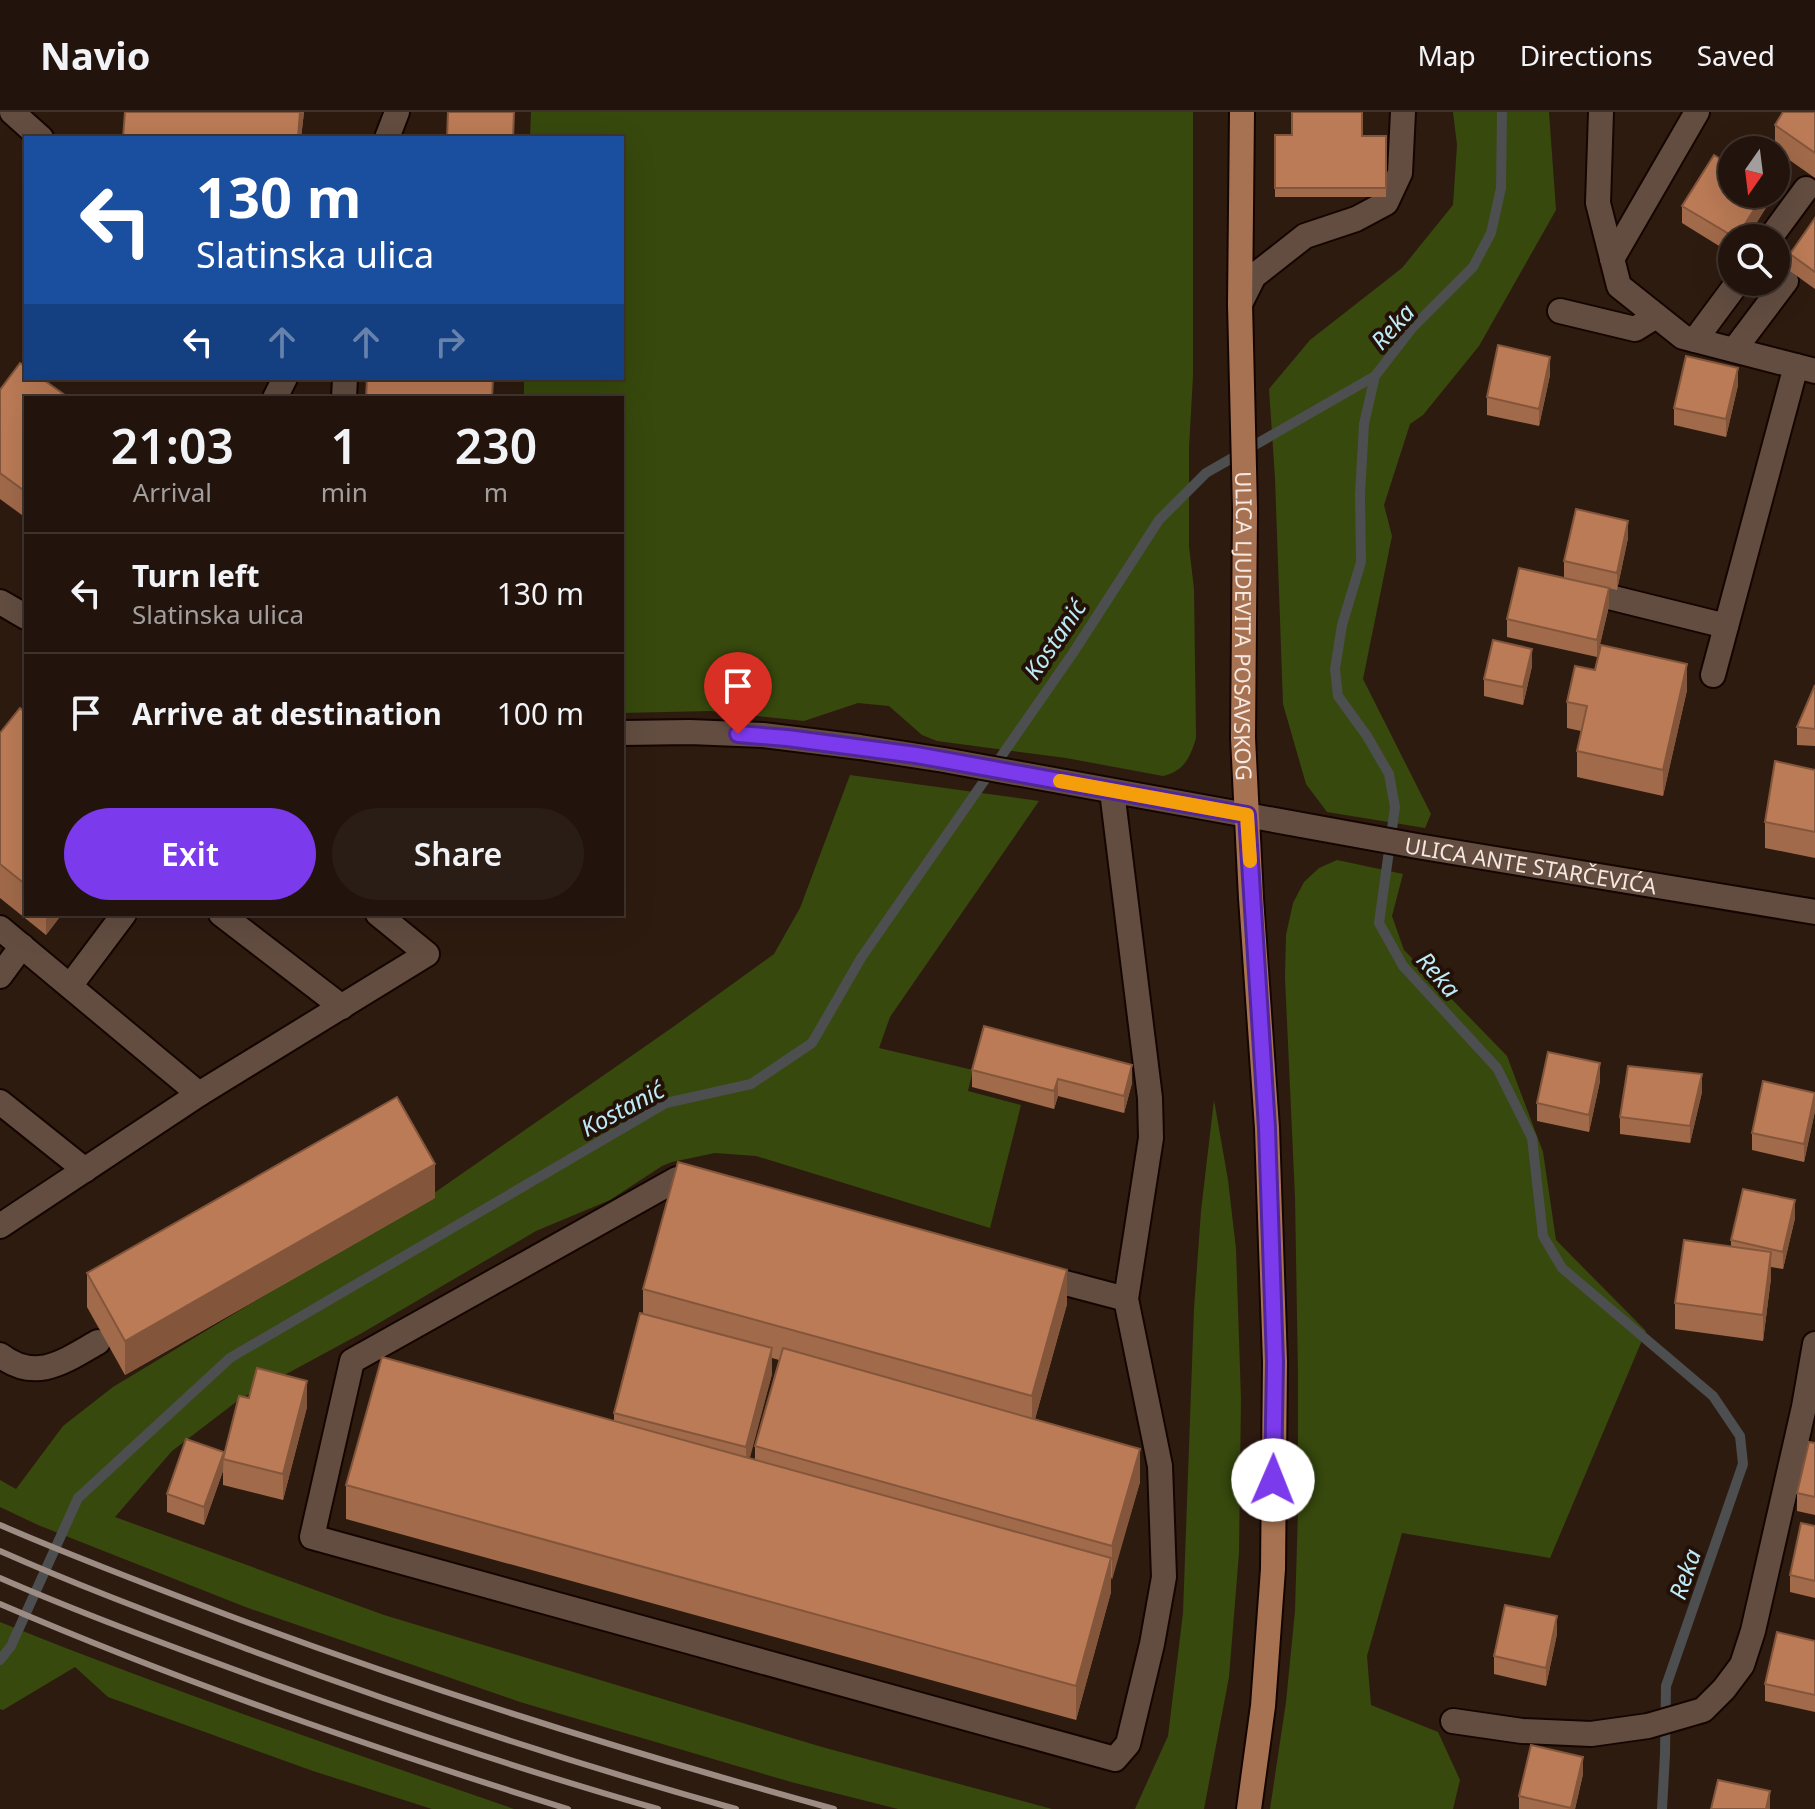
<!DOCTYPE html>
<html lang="en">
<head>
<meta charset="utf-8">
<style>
	:root { --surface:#22140c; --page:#2a1d15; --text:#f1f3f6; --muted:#a29e9d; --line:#3f332d; --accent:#7c3aed }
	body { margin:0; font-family:"Noto Sans",sans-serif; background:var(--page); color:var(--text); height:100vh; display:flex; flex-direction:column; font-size:30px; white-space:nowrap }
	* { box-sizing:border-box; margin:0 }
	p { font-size:26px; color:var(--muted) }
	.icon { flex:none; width:44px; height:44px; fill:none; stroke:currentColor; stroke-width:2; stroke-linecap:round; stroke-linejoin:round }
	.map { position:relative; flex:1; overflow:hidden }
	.sheet { position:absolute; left:24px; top:284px; width:600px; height:520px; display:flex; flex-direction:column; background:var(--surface); border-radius:0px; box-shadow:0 8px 32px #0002,0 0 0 2px var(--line) }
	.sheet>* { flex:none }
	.banner { position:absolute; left:24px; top:24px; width:600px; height:244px; border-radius:0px; box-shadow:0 8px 32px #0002,0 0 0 2px var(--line); background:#1a4fa0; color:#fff; overflow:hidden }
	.needle { width:52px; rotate:194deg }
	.tools { position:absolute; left:1718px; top:24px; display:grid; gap:16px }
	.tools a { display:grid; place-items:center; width:72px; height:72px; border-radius:50%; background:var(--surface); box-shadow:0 8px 32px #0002,0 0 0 2px var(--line); font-size:40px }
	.pin { position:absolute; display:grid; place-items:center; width:68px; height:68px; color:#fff; margin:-82px -34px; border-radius:50% 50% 50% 0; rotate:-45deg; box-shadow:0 0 8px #0007 }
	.pin .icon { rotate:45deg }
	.me { position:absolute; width:88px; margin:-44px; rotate:1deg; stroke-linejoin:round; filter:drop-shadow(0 0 6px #0008) }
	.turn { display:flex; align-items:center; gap:28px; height:168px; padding:0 40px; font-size:36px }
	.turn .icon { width:104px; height:104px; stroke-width:2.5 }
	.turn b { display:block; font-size:56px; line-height:68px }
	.lanes { display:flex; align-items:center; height:76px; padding:0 40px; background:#0003; justify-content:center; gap:40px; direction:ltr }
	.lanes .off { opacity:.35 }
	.eta { display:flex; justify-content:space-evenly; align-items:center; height:136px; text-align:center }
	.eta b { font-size:48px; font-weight:600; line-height:56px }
	.action { display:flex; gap:16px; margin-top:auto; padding:16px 40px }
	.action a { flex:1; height:92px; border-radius:48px; background:var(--accent); color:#fff; font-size:32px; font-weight:600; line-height:92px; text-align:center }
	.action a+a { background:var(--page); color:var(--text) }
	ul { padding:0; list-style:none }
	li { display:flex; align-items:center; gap:24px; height:120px; padding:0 40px; border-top:2px solid var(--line) }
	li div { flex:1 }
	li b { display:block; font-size:30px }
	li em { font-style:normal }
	header { display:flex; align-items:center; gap:48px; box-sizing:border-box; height:112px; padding:0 40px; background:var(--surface); border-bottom:2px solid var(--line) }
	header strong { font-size:38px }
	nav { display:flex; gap:44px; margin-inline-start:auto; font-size:28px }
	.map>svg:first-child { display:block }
	.green { fill:#37490d }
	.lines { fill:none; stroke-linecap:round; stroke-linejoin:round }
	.stream { stroke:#4c4e4f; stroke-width:10 }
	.minor-casing { stroke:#150500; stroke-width:28 }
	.major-casing { stroke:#150500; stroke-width:28 }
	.minor { stroke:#634d41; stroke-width:24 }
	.major { stroke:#a67251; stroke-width:24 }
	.rail { stroke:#9c8c83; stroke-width:6 }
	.wall { fill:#a16a4a; fill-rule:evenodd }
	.shaded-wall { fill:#83563c }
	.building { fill:#bb7b56; stroke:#83563c; stroke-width:2 }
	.route-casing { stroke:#51269a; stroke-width:20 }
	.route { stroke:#7c3aed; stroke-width:14 }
	.slow { stroke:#f59e0b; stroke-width:14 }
	.labels { text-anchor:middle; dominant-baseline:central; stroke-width:8; stroke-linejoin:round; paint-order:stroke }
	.street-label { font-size:22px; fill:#f6e8e1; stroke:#231107 }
	.water-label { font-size:24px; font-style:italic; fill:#bdeaf8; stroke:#231107 }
</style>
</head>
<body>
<header>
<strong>Navio</strong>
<nav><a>Map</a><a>Directions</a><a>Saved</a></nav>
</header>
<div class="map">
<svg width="1815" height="1697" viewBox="0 0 1815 1697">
	<rect width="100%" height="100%" fill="#2e1b10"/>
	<!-- green -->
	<g class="green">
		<path d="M531,0h662v264l-4,72v98l5,43 2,149c-6,20 -12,33 -33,38l-97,-18 -129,-17 -15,-6 -33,-29 -31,-3 -54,18 -93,-10 -89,2v-315h-98v-20h98v-240h-92z"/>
		<path d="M1453,0h96l7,98 -77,136 -56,69 -13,9 -26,81 8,31 -29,143 68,135 -6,14 -98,-16 -21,-28 -23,-80 -8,-226 -6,-89 41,-49 92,-72 51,-63 4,-60z"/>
		<path d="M850,663l189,26 -149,216 -11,31 94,22 -5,21 53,14 -31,123 -234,-72 -41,-3 -43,9 -10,4 -52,34 -74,31 -174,102 -122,66 -68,52 -57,66 269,98 438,132 230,62h-154l-107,-27 -271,-80 -272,-94 -210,-83 -38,-18v-27l16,9 47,-63 50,-39 324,-196 236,-164 101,-73 26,-46z"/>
		<path d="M1337,748l66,14 -11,42 12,34 103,106 36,96 13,88 90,91 -96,227 -148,-25 -35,123 4,49 67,27 22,48 -7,29h-183l16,-107 9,-91 3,-100v-137l-3,-177 -10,-219 1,-43 7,-32 11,-21 15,-14z"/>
		<path d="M1214,988l14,80 8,69 5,150 -2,154 -10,124 -25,132h-69l33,-73 15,-123 11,-304 7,-98z"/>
		<path d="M0,1510c169,68 341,127 514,187h-82l-119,-38 -205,-74 -33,-30 -72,43 -3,-1z"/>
	</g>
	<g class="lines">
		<!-- stream -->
		<g class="stream">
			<path d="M1502,0l-1,76 -10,45 -18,34 -60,60 -38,49 -11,48 -4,70 1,68 -19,63 -7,44 3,27 29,40 22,38 6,33 -16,116 24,43 94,102 35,70 11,98 19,32 151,128 27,40 3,28 -77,222 -1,68 -3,55"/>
			<path d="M0,1548l11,-14 67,-148 152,-140 436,-255 85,-19 61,-41 49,-85 212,-305 86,-133 47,-47 169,-97"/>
		</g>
		<defs>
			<g id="minor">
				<path d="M12,0l29,26"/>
				<path d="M1601,0l-3,91 21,83 64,51 132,34"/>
				<path d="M387,26l10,-26"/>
				<path d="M1770,126l36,-49"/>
				<path d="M1612,147l85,-147"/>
				<path d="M1240,192l14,-28 51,-40 51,-17 30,-16 14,-30 3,-61"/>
				<path d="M1560,199l75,18 21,-13"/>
				<path d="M1695,228l43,-58"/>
				<path d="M1734,238l52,-69"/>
				<path d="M275,286l10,-20"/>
				<path d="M344,286l1,-20"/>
				<path d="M1577,477l149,37"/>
				<path d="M0,490l26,15"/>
				<path d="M1713,563l83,-309"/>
				<path id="s1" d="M622,621l68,-1 73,3 97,12 84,13 473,86 398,66"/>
				<path d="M221,802l121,93"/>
				<path d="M0,816l199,166 -199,132"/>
				<path d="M0,864l22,-30"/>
				<path d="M70,874l54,-72"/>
				<path d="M199,982l228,-140 -49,-40"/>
				<path d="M0,990l85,68"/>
				<path d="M702,1074l-25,-7 -325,182 -40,176 803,222 13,-15 24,-100 12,-67 -4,-111 -34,-167 25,-161 -1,-40 -38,-307"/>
				<path d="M1035,1163l91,24"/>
				<path d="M0,1243c36,28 65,6 98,-13"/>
				<path d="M1453,1609l69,10 69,3 57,-8 55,-16 21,-21 18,-24 11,-34 51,-224 11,-63"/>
			</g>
			<g id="major">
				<path id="s2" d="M1242,0l-2,192 5,205 -2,229 8,160 16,230 8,234 -2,207 -10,137 -14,103"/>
			</g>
		</defs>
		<!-- minor casing -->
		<use href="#minor" class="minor-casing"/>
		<!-- major casing -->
		<use href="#major" class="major-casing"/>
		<!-- minor -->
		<use href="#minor" class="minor"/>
		<!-- major -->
		<use href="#major" class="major"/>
		<!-- rail -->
		<g class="rail">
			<path d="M0,1413c76,33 153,62 230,91 198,74 400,137 604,193"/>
			<path d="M0,1439c81,36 165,67 247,98 161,60 324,114 489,160"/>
			<path d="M0,1466c85,37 173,69 260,101 131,47 264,92 398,130"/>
			<path d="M0,1492c186,80 376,145 568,205"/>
		</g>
	</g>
	<!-- wall -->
	<g class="wall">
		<path d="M125,0h179l-3,26h-178z"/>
		<path d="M1815,0v66l-40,-28v-25z"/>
		<path d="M1275,23l111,1v61h-111z"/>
		<path d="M1767,82v12l-20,32h-15v16l-50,-31v-17z"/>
		<path d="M1815,106v71l-25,-18v-17z"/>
		<path d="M1550,263l-11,51 -52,-11v-18z"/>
		<path d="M1738,273l-12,52 -52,-12v-17z"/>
		<path d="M0,278l26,8v120l-26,-19z"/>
		<path d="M1628,426l-11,52 -8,-2v18l-12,51 -90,-20v-18l57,-41v-17z"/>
		<path d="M1532,554l-9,39 -39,-9v-17z"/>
		<path d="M1815,573v61l-18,-1v-18z"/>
		<path d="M1687,578l-24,106 -86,-19v-26l4,-20 -14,-3v-26z"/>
		<path d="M26,601v201h36l-16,21 -46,-37v-165z"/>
		<path d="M1815,658v88l-50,-10v-26z"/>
		<path d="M972,958l160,13 -8,30 -66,-17 -4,13 -82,-22z"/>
		<path d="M1600,969l-11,51 -52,-11v-18z"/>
		<path d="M1702,980l-12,51 -70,-9v-17z"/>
		<path d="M1815,981v18l-11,51 -52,-12v-17z"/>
		<path d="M435,1086l-310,177 -38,-68v-34z"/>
		<path d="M1795,1106l-12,51 -12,-2v11l-8,63 -88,-12v-26l56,-56v-7z"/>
		<path d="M643,1177l424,15 -32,115 105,63 -29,98v12l-35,128 -730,-201v-34l268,-64v-8l29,-99zM772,1246l7,2 -24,86v14l-6,-1 23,-85z"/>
		<path d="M249,1286l58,9 -24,93 -60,-15v-14l-19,54 -37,-13v-18l57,-37z"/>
		<path d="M1815,1331v72l-18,-4v-18z"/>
		<path d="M1815,1414v72l-25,-6v-17z"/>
		<path d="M1557,1522l-11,52 -52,-12v-18z"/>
		<path d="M1815,1529v71l-50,-11v-17z"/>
		<path d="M1583,1662l-8,35h-56v-13z"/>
	</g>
	<!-- shaded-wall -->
	<g class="shaded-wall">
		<path d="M300,0h4l-3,26h-3z"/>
		<path d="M1764,82h3v12l-20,32h-11z"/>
		<path d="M1550,245v18l-11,51v-17z"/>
		<path d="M1738,256v17l-12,52v-18z"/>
		<path d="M1628,409v17l-11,52v-17z"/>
		<path d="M1609,476v18l-12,51v-17z"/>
		<path d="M1532,537v17l-9,39v-18z"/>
		<path d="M1687,552v26l-24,106v-26z"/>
		<path d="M46,802h16l-16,21z"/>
		<path d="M1600,951v18l-11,51v-17z"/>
		<path d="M1132,953v18l-8,30v-17z"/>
		<path d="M1702,962v18l-12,51v-17z"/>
		<path d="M1058,967v17l-4,13v-18z"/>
		<path d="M1815,982v17l-11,51v-18z"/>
		<path d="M435,1052v34l-310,177v-34z"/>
		<path d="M1795,1088v18l-12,51v-17z"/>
		<path d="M1771,1140v26l-8,63v-26z"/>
		<path d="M1067,1158v34l-35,126v-34z"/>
		<path d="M772,1236v26l-26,99v-26z"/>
		<path d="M307,1269v26l-24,93v-26z"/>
		<path d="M1140,1337v33l-28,98v-34z"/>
		<path d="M224,1340l-1,19 -19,54v-18z"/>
		<path d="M1111,1446v34l-35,128v-34z"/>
		<path d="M1557,1504v18l-11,52v-18z"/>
		<path d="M1583,1645v17l-8,35h-4z"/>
		<path d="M1770,1679v18h-4z"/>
	</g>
	<!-- building -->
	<g class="building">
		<path d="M125,0h175l-2,26 -42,-2v2h-133z"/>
		<path d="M448,0h66l-1,26h-66z"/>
		<path d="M1292,0h70v24h24v52h-111v-53h17z"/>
		<path d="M1783,0h32v41l-40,-28z"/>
		<path d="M1714,43l18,11v28h32l-28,44 -54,-32z"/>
		<path d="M1815,106v54l-25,-18z"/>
		<path d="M1498,233l52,12 -11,52 -52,-12z"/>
		<path d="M1686,244l52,12 -12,51 -52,-11z"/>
		<path d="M20,251l6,4v11h15l28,20h-43v94l-26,-19v-83z"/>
		<path d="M367,266h126l-1,20h-126z"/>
		<path d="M1576,397l52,12 -11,52 -53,-12z"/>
		<path d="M1519,456l90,20 -12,52 -90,-21z"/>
		<path d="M1493,528l39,9 -9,38 -39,-8z"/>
		<path d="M1601,533l86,19 -24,106 -86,-19 10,-45 -20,-4 8,-36 20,4z"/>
		<path d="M1815,573v44l-18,-2z"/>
		<path d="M20,596l6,5v172l-26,-21v-131z"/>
		<path d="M1775,649l40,9v62l-50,-10z"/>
		<path d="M984,914l148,39 -8,31 -66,-17 -4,12 -82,-21z"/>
		<path d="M1548,940l52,11 -11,52 -52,-12z"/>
		<path d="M1628,954l74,8 -12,52 -70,-9z"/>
		<path d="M1763,969l52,12 -11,51 -52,-11z"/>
		<path d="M397,985l38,67 -310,177 -38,-68z"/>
		<path d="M678,1050l389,108 -35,126 -389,-107z"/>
		<path d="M1743,1077l52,11 -12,52 -52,-12z"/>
		<path d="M1684,1128l87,12 -8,63 -88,-12z"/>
		<path d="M640,1201l132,35 -26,99 -132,-34z"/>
		<path d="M783,1236l357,101 -28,97 -357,-100z"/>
		<path d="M382,1245l729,201 -35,128 -730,-201z"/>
		<path d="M257,1256l50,13 -24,93 -60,-15 16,-63 10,2z"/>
		<path d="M186,1327l38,13 -20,55 -37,-13z"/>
		<path d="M1809,1330l6,1v54l-18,-4z"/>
		<path d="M1801,1411l14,3v55l-25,-6z"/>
		<path d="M1505,1493l52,11 -11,52 -52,-12z"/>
		<path d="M1777,1520l38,9v54l-50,-11z"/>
		<path d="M1531,1633l52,12 -12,51 -52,-12z"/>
		<path d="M1718,1668l52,11 -4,18h-55z"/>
	</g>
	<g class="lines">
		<defs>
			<path id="route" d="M738,622l49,4 129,17 331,60 20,313 8,234 -2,118"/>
		</defs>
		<!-- route casing -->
		<use href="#route" class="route-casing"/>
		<!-- route -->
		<use href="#route" class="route"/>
		<!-- slow -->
		<path class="slow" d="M1060,669l187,34 3,46"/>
	</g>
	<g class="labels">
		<!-- street labels -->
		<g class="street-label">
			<text stroke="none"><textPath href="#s2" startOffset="514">ULICA LJUDEVITA POSAVSKOG</textPath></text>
			<text stroke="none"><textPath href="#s1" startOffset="920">ULICA ANTE STARČEVIĆA</textPath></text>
		</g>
		<!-- water labels -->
		<g class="water-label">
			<text transform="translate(1392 214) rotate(-48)">Reka</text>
			<text transform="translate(1054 527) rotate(-56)">Kostanić</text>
			<text transform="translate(1439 862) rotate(49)">Reka</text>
			<text transform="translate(622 996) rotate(-28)">Kostanić</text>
			<text transform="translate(1684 1462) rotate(-71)">Reka</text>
		</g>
	</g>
</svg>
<div class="tools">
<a><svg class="needle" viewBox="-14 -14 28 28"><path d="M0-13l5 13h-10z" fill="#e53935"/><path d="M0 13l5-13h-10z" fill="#a29e9d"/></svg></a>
<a><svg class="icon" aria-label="search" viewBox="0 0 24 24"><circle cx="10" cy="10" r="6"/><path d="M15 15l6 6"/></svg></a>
</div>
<div class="pin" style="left:738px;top:622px;background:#d93025"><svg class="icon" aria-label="arrive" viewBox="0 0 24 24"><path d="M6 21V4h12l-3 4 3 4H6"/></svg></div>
<svg class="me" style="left:1273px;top:1368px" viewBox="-20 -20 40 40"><circle r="19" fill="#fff"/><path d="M0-13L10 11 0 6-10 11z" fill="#7c3aed"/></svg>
<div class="banner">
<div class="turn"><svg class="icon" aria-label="left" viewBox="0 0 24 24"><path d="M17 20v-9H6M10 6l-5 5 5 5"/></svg><div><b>130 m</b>Slatinska ulica</div></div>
<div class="lanes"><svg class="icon" aria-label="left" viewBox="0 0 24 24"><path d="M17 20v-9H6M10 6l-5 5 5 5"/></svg><svg class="icon off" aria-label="ahead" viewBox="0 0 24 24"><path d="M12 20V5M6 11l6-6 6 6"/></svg><svg class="icon off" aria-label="ahead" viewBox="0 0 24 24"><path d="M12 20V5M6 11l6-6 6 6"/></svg><svg class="icon off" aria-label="right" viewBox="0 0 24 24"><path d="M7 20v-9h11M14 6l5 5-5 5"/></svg></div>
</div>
<section class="sheet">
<div class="eta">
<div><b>21:03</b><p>Arrival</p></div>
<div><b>1</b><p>min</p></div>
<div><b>230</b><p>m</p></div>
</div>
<ul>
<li><svg class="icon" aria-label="left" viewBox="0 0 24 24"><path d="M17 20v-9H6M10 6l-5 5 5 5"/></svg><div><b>Turn left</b><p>Slatinska ulica</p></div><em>130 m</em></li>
<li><svg class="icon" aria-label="arrive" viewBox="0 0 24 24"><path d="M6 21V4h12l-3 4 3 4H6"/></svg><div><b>Arrive at destination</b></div><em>100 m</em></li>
</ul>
<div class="action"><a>Exit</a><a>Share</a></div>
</section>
</div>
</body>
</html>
